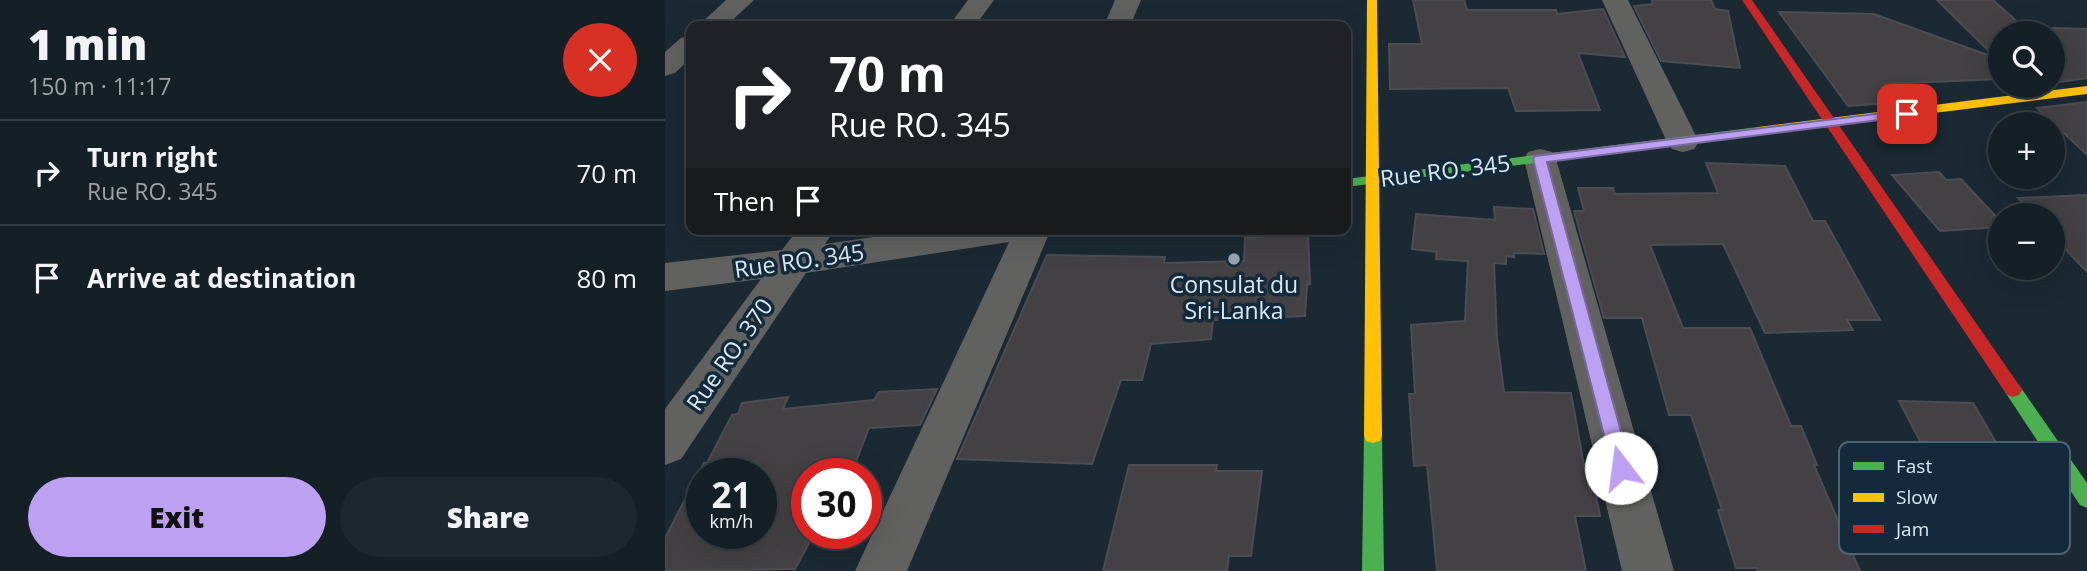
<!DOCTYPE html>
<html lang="en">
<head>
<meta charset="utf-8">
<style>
	:root { --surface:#141f26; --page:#1d272e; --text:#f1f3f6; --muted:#9da2a7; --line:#333d43; --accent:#bca0f2 }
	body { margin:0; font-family:"Open Sans",sans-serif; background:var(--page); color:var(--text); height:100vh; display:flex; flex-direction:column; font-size:26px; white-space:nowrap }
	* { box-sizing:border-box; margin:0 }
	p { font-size:23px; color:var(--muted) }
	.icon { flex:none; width:38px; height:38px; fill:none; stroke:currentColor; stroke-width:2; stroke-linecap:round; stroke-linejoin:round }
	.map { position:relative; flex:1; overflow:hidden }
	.panel { display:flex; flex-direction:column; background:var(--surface); width:665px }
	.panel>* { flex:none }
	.top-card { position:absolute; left:21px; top:21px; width:665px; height:214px; border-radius:14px; box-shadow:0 7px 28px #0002,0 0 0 2px var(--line); background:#202124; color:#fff; overflow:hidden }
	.controls { position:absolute; left:1323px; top:21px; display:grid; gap:14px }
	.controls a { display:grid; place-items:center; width:77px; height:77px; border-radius:50%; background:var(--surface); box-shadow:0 7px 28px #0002,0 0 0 2px var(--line); font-size:35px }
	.speed { position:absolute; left:21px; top:458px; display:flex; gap:14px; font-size:35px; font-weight:700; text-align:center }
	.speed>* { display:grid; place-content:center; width:91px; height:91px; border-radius:50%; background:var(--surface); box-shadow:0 7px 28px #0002,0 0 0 2px var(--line); line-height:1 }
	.speed small { font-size:18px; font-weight:400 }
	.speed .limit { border:10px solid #d22; background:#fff; color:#111 }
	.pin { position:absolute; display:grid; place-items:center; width:60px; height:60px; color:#fff; margin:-30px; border-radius:14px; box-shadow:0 4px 10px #0006 }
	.me { position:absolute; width:77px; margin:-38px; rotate:345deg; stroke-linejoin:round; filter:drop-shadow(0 0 5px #0008) }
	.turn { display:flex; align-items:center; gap:24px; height:147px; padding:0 28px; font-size:32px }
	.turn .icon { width:91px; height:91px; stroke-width:2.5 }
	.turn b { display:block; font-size:49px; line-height:60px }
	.then { display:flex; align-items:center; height:66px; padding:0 28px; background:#0003; gap:14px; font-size:26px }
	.round { display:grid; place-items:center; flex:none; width:74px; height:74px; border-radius:37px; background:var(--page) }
	.summary { display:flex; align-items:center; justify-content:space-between; height:119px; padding:0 28px }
	h1 { font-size:42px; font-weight:800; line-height:52px }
	.cta { display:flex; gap:14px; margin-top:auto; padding:14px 28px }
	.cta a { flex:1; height:80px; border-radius:42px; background:var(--accent); color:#111; font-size:28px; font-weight:800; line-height:80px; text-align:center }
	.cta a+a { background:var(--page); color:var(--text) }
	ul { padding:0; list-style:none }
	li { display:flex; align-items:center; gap:21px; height:105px; padding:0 28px; border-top:2px solid var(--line) }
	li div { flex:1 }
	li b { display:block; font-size:26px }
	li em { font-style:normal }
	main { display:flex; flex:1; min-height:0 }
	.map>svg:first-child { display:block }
	.building { fill:#444144; stroke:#4c4d52; stroke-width:2; fill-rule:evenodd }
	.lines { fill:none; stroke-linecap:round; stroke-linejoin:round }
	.street { fill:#616260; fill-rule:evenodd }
	.fast { fill:#4caf50; fill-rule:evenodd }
	.slow { fill:#ffc107; fill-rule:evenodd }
	.jam { fill:#c62828; fill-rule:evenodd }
	.route { fill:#bca0f2; stroke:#7a689d; stroke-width:2 }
	.poi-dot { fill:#97a5af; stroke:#122a3b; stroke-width:2.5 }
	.labels { text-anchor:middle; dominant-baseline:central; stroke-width:7; stroke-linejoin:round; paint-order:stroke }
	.street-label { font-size:23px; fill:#dae8f3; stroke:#122a3b }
	.poi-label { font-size:23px; fill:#dae8f3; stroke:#122a3b }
	.key { fill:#122a3b; stroke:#4e6372; stroke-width:2 }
	.key-label { font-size:19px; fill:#dae8f3 }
</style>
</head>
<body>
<main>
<section class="panel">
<div class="summary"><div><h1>1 min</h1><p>150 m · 11:17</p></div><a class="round" style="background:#d93025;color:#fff"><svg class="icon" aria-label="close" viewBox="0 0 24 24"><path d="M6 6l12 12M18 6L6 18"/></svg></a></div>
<ul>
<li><svg class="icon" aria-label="right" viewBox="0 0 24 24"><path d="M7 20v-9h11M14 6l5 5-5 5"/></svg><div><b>Turn right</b><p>Rue RO. 345</p></div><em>70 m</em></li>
<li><svg class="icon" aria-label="arrive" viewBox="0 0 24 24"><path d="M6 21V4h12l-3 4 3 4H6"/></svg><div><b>Arrive at destination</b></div><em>80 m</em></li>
</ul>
<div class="cta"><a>Exit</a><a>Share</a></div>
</section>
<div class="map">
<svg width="1422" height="571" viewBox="0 0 1422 571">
	<rect width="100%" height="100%" fill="#1b2932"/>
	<!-- building -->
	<g class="building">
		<path d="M748,0h51l3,10h89l1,4 46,-5 22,48 -47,-4 22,57 -84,1 -8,-23 -118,1 -1,-45h33z"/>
		<path d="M987,0h59l4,9 13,2 12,57 -79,-7 -27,-55 19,-2z"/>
		<path d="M1272,0h56l37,33h-30v46l-116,5 7,19 -43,3 -69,-94 95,2 122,44z"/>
		<path d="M1388,28l34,1v49l-34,5z"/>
		<path d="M1422,102v53l-50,-47z"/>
		<path d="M1041,163l79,3 28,55h12l55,99h-33l6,10 -88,3 -42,-89 -73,1 33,83h67l41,98h10l16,39h-3l46,106h-102l-1,-3h-21l-18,-58h4l-31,-95h-22l-27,-97h-38l-30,-107h10l-6,-23h35l2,6 103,-1z"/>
		<path d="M1274,172l7,8 15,-1 39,42v6l-60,4 -48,-56z"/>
		<path d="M1422,195v77l-34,-36v-21h-19l-16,-17z"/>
		<path d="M829,207l39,2 11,45 -30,-1v4l-8,-1v8l-12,-1 3,76 7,53 67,1 14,78h6l9,45h-25l11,55h-149l-10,-106 -13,1 -5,-72h6l-4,-69 54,-4 3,-60 -32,-2 1,-7 -25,-3 4,-35 79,6z"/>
		<path d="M643,233l2,51 -3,1 -2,31 -92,4 -2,19 -60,5 -9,36h-21l-29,84 -135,-5 90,-204 118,2 -1,6 80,-2 1,-23z"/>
		<path d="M272,389l-17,36 -51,3 -18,46h-44v60h7l-19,35 -130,2v-33l39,-75h3l25,-48 6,-1 4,-11 46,-6 -5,12 91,-9 5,-8zM37,474h59v60h-59z"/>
		<path d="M1234,401l74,2 24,41 -76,-1z"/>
		<path d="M464,465h88l-1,6h46l-11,85h-22l-2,15h-124z"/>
	</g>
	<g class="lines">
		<!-- street -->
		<g class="street">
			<path d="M61,0h28l-28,26h-28z"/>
			<path d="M303,0h26l-19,26h-26z"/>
			<path d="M450,0h26l-11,26h-26z"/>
			<path d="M937,0h26l71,142 -5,7 -11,3 -11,-3 -5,-7z"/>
			<path d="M26,36v22l-16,15 -10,3v-24l16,-14z"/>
			<path d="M875,149l12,3 4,7 118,412h-52l-98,-412 4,-7z"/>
			<path d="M133,229h37l-10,15 104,-15h122l-144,342h-52l154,-329 -203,31 -125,186 -16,6v-56l96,-130 -96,12v-28l117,-13z"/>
		</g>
		<!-- fast -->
		<g class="fast">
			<path d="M1093,127l6,4 -1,3 -417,53v-8z"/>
			<path d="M1348,383l6,2 68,98v25l-7,-3 -73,-110 -3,-5 3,-5z"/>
			<path d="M708,427l7,2 2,6 2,136h-22l2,-136 2,-6z"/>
		</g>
		<!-- slow -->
		<g class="slow">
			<path d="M702,0h10l5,435 -2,6 -7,2 -7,-2 -2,-6z"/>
			<path d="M1422,86v8l-329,41 -6,-4 6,-4z"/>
		</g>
		<!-- jam -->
		<path class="jam" d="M1077,0h10l267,385 3,5 -3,5 -6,2 -6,-2z"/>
	</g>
	<!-- route -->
	<path class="route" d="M1242,110l6,4 -2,2 -364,46 84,306 -3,6 -7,3 -7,-3 -81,-315 2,-3z"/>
	<!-- markers -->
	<circle class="poi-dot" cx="569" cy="259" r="7"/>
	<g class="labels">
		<!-- street labels -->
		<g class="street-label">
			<text transform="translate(780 170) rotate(-7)">Rue RO. 345</text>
			<text transform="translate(134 260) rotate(-8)">Rue RO. 345</text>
			<text transform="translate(64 354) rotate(-55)">Rue RO. 370</text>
		</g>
		<!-- poi labels -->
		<g class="poi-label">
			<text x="569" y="284">Consulat du<tspan x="569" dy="26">Sri-Lanka</tspan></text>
		</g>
	</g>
	<!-- legend -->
	<rect x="1174" y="442" width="231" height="112" rx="10" class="key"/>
	<rect x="1188" y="462" width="31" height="8" fill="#4caf50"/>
	<rect x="1188" y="493" width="31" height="9" fill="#ffc107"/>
	<rect x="1188" y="525" width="31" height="8" fill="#c62828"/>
	<g class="key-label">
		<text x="1231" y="473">Fast</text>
		<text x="1231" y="504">Slow</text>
		<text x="1231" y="536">Jam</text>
	</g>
</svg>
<div class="controls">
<a><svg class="icon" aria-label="search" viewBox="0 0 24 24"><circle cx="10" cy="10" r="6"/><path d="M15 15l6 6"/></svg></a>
<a>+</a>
<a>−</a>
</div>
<div class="speed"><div>21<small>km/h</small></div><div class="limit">30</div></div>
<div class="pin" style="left:1242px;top:114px;background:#d93025"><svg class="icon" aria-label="arrive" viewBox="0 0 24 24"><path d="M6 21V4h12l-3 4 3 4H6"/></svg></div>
<svg class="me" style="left:956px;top:468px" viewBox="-20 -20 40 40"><circle r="19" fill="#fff"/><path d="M0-13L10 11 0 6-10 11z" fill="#bca0f2"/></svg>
<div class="top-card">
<div class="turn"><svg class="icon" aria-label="right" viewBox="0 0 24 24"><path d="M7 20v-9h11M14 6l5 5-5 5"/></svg><div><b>70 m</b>Rue RO. 345</div></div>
<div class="then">Then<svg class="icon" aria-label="arrive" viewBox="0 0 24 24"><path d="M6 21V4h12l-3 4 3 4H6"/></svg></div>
</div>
</div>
</main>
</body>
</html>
